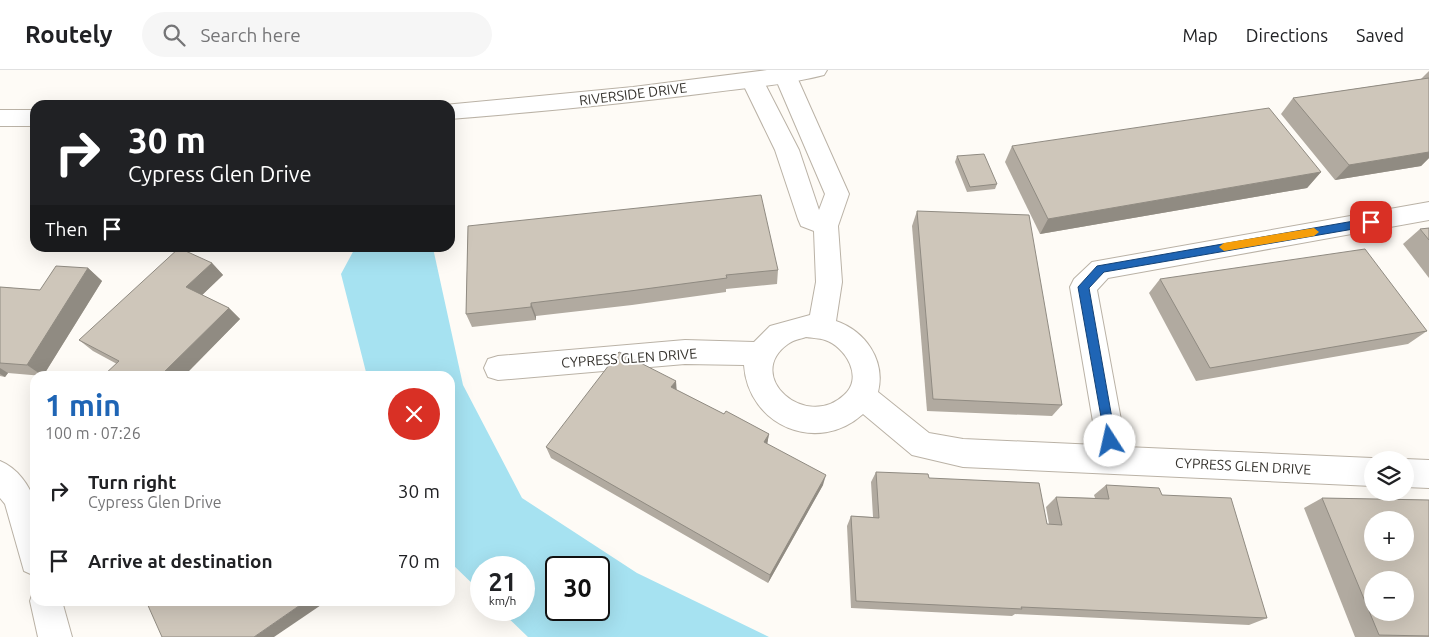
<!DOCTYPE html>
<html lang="en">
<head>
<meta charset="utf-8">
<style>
	:root { --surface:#fff; --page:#f6f6f6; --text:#202124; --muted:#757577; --line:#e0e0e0; --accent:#1f65b5 }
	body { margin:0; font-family:Ubuntu,sans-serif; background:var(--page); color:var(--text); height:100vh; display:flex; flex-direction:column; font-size:19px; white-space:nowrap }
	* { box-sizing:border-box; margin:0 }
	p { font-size:16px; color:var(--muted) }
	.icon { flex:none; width:28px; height:28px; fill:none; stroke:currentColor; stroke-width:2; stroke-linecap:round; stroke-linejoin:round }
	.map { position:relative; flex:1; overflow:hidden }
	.drawer { position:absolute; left:30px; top:301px; width:425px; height:235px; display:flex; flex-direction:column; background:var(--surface); border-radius:15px; box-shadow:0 5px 20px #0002 }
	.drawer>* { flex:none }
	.banner { position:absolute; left:30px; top:30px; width:425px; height:152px; border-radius:15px; box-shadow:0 5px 20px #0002; background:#202124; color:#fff; overflow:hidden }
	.tools { position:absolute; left:1364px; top:381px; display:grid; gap:10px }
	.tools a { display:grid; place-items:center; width:50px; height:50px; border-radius:50%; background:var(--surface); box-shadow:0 5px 20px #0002; font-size:25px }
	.speed { position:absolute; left:470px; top:486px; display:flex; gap:10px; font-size:25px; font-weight:700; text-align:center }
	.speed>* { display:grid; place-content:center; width:65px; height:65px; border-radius:50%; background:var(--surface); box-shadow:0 5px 20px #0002; line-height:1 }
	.speed small { font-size:12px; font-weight:400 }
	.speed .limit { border:2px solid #111; border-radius:8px; background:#fff; color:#111 }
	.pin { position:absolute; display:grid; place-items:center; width:42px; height:42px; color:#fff; margin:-21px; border-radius:10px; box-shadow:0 2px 8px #0006 }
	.me { position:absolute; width:55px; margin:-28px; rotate:350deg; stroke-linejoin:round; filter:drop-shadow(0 0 4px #0008) }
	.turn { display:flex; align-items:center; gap:18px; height:105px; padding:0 15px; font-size:22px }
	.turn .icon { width:65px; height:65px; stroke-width:2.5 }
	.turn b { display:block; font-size:35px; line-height:42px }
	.then { display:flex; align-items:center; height:48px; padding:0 15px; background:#0003; gap:10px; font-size:19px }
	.round { display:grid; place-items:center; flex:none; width:52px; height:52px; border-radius:26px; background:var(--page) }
	.summary { display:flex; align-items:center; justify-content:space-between; height:85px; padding:0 15px }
	h1 { font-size:30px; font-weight:600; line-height:38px; color:var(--accent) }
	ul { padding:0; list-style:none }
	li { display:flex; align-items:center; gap:15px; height:70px; padding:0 15px }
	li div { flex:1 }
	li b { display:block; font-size:19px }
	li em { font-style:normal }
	header { display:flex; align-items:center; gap:30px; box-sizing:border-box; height:70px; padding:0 25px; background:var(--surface); border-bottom:1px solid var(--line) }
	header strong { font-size:24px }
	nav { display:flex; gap:28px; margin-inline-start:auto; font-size:18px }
	.search { width:350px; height:45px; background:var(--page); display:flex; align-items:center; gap:12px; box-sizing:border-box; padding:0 18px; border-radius:28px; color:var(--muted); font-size:19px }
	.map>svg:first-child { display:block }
	.water { fill:#a6e2f1; fill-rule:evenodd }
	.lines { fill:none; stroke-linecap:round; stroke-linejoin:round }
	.minor-casing { stroke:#bab2a6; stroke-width:2 }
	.tertiary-casing { stroke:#bab2a6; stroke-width:2 }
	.minor { fill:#fff; fill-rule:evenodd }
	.tertiary { fill:#fff; fill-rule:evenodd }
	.wall { fill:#b1aaa0 }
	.shaded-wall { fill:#908b82 }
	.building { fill:#cec6ba; stroke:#908b82; fill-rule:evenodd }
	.route { fill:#1f65b5; stroke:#144276 }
	.slow { fill:#f59e0b }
	.labels { text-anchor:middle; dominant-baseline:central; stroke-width:4; stroke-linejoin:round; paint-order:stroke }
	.street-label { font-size:14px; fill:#35322d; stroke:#fff }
</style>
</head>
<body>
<header>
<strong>Routely</strong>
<div class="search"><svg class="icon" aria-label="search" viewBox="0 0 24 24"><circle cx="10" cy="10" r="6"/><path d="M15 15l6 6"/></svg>Search here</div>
<nav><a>Map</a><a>Directions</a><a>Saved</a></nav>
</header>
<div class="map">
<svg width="1429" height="567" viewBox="0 0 1429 567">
	<rect width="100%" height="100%" fill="#fefbf6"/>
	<!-- water -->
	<path class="water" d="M355,178h78l30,137 59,113 115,75 132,64h-241l-28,-27h24v-42h-43v24l-31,-30v-186h-83l-26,-102zM556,498h43v42h-43z"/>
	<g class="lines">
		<defs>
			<g id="minor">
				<path d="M777,0h16l3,5 53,119 -11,32 4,56 -6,39c29,10 50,39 42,71l51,41 34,6 134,6 -27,-158 4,-8 18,-17 337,-60v18l-321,58 -11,12 29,157 246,11 5,2h-5v26l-409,-19 -51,-12 -49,-41c-45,41 -115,12 -119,-49l-59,-1 -187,16 -10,-3 -4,-9 4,-9 10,-3 187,-16 69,2 16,-16 40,-11 6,-33 -2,-51 -13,-5 -3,-7 -23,-69 -34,-70 3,-5 8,-2 8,2 3,5 36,70 20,60 6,-16 -51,-119zM806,267c6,1 13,1 19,3 21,7 39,38 19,55 -38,36 -101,-19 -56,-51 5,-4 12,-5 18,-7z"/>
				<path d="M1405,389l24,1v28l-24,-1v-27h-3z"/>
				<path d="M0,391c17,7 30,24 35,42v73l-11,-5 -19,-67 -5,-6z"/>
				<path d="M34,519l1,12h27l10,36h-34l-8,-36z"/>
			</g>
			<g id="tertiary">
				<path d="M767,0h60l-3,5c-38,10 -79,13 -117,18 -85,11 -171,19 -257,26v-14h-6l189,-18z"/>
				<rect x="0" y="40" width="35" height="16"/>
			</g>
		</defs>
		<!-- minor casing -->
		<use href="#minor" class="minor-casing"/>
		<!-- tertiary casing -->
		<use href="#tertiary" class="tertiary-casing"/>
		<!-- minor -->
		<use href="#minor" class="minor"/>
		<!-- tertiary -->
		<use href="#tertiary" class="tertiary"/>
	</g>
	<!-- wall -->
	<g class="wall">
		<path d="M1429,1v87l-8,8 -86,14 -54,-66 12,-16 128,-19z"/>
		<path d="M1012,76l309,26 -14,16 -267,46 -35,-72z"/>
		<path d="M957,86l40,28 -2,5 -28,3 -12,-30z"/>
		<path d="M917,141l145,194 -10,11 -125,-5 -15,-185z"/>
		<path d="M468,156l310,44 -1,14 -51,5v3l-94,13 -96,11v4l-64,7 -6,-13z"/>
		<path d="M1429,158v50l-26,-34 17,-15z"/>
		<path d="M212,193l11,12 -21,20 27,13 11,11 -56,57h-81l14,-12 -24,-13 -14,-11z"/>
		<path d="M88,198l14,13 -59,95 -35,-3 -3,4 -5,-1v-89l40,3z"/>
		<path d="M1160,209l267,52 -19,13 -212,37 -47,-88z"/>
		<path d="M676,311v9l48,24 45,20 -2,10 56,41 -55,98 -217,-125 -5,-11z"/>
		<path d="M876,402l53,6 118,46h2l-3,-17 10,-10 39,1 -1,-3 12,-10 56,10 105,123 -18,7 -234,-11 -3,2 -161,-8 -4,-82 4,-10 22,1 -2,-35z"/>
		<path d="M1322,428l107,2v137h-74l-51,-129z"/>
	</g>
	<!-- shaded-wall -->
	<g class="shaded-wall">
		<path d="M1429,82v6l-8,8 -86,14 14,-15z"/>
		<path d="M1321,102l-14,16 -267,46 8,-15z"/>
		<path d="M212,193l11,12 -25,24 -12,-12z"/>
		<path d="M88,198l14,13 -59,95 -16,-11z"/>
		<path d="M531,233l5,13v4l-5,-13z"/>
		<path d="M229,238l11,11 -56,57h-24z"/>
		<path d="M0,298l8,5 -3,4 -5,-3z"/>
		<path d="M676,311l1,13 -6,-7z"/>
		<path d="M769,364l-2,11 -3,-3z"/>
		<path d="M826,405l-3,10 -55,98 2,-8z"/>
		<path d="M306,531h21l-53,36h-20z"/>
	</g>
	<!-- building -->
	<g class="building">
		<path d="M1429,8v74l-80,13 -56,-67z"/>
		<path d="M1269,38l52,64 -273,47 -36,-73z"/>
		<path d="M984,84l13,30 -27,3 -13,-31z"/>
		<path d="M761,125l17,75 -52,5 1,3 -97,13 -99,12v4l-65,7 2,-88z"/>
		<path d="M917,141l112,4 33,190 -129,-6z"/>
		<path d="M1429,158v12l-9,-11z"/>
		<path d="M179,178l33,15 -26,24 43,21 -69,68h-57l16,-15 -40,-21z"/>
		<path d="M1365,179l62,82 -217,37 -50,-89z"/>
		<path d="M56,196l32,2 -61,97 -27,-2v-76l40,3z"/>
		<path d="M619,282l57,29 -5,6 53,27 2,-3 43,23 -5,8 62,33 -56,100 -224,-128z"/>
		<path d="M876,402l52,2 1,4 110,5 8,41 15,1 -6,-28 53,2 -3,-14 53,3 3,7 69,3 36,120 -246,-11 1,2 -166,-8 -5,-85 28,2z"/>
		<path d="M1322,428l107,2v136l-50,-1zM1372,450h33v32h-33zM1372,510h33v32h-33z"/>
		<path d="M146,531h160l-52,36h-92z"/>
	</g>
	<!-- route -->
	<path class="route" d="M1371,148l5,4 -5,4 -267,46 -15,16 27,153 -1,4 -5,1 -4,-1 -28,-158 19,-21z"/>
	<!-- slow -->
	<path class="slow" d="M1314,158l5,4 -5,4 -90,15 -5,-4 5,-4z"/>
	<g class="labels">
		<!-- street labels -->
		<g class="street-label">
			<text transform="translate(633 24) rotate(-7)">RIVERSIDE DRIVE</text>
			<text transform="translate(629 288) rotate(-4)">CYPRESS GLEN DRIVE</text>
			<text transform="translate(1243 396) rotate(3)">CYPRESS GLEN DRIVE</text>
		</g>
	</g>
</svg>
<div class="tools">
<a><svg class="icon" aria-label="layers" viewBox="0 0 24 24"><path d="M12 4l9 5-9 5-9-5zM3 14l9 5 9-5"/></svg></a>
<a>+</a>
<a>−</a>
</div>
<div class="speed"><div>21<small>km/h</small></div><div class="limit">30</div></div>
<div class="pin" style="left:1371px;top:152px;background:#d93025"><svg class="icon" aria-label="arrive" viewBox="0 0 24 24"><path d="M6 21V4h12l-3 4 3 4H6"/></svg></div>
<svg class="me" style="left:1110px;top:371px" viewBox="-20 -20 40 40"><circle r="19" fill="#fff"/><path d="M0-13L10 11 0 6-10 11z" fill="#1f65b5"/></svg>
<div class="banner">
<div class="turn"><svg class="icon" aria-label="right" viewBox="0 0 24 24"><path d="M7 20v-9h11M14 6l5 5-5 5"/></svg><div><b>30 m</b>Cypress Glen Drive</div></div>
<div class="then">Then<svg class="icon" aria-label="arrive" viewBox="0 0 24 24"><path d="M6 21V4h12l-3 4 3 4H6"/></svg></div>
</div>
<section class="drawer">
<div class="summary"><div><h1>1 min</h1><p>100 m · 07:26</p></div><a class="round" style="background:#d93025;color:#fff"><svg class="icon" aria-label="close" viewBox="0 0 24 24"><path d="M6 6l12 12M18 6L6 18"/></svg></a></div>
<ul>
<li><svg class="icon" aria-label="right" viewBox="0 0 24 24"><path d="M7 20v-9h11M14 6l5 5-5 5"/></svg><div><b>Turn right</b><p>Cypress Glen Drive</p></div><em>30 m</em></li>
<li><svg class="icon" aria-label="arrive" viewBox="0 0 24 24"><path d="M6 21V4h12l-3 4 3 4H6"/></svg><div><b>Arrive at destination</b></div><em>70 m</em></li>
</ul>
</section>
</div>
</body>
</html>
